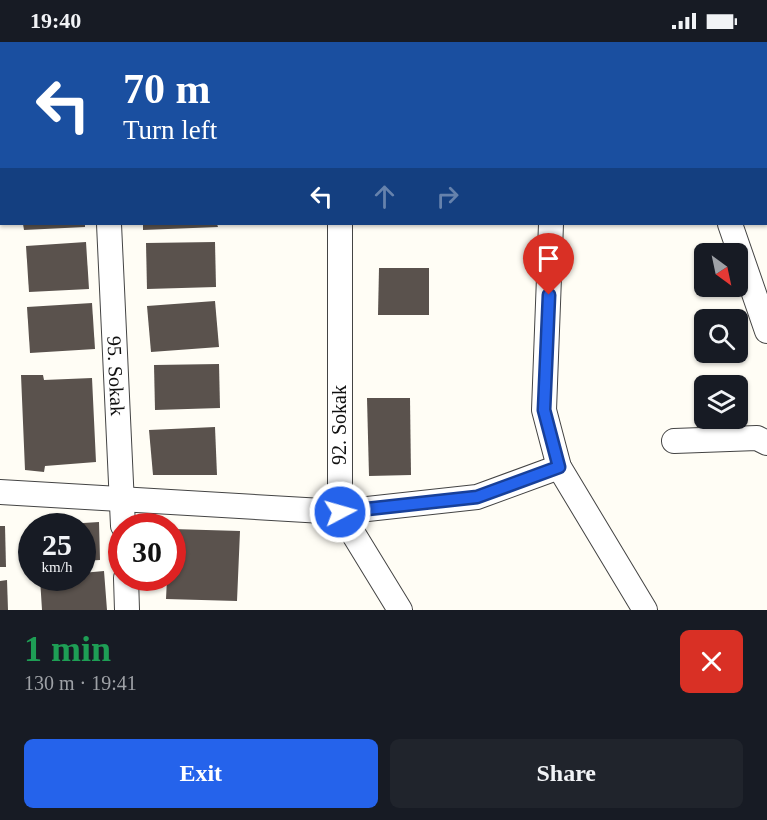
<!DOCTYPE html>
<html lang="en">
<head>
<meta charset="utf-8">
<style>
	:root { --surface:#171b24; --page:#20242c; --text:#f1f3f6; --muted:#9ea1a6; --accent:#2563eb }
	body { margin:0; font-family:Georgia,serif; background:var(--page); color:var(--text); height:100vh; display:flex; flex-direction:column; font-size:22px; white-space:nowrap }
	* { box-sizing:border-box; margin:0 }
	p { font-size:20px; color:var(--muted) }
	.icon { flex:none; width:33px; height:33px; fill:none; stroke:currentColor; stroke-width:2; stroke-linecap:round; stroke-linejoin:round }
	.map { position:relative; height:568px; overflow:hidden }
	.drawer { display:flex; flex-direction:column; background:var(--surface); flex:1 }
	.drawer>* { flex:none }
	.banner { position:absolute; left:0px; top:0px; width:768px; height:183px; box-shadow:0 2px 4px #0004; background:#1a4fa0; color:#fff; overflow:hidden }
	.needle { width:39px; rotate:147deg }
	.fabs { position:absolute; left:694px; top:201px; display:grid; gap:12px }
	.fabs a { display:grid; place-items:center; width:54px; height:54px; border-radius:9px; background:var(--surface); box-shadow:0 2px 4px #0004; font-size:30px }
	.speed { position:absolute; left:18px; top:471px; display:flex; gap:12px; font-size:30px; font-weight:700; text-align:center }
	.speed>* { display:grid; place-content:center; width:78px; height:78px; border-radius:50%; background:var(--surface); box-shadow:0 2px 4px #0004; line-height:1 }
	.speed small { font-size:15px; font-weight:400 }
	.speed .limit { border:9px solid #d22; background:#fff; color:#111 }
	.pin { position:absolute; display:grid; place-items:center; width:51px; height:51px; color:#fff; margin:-62px -26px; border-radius:50% 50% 50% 0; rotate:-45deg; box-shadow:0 0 6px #0007 }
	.pin .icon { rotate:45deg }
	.me { position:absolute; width:66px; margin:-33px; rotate:84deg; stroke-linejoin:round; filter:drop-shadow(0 0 4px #0008) }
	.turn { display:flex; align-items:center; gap:21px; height:126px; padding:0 24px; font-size:27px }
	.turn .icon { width:78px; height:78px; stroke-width:2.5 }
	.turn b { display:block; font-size:42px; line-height:51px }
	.lanes { display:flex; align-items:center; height:57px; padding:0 24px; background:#0003; justify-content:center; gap:30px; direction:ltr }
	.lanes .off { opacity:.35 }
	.round { display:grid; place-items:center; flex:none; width:63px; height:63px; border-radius:9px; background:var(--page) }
	.head { display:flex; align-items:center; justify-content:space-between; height:102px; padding:0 24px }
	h1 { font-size:36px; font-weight:700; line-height:45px; color:#1e9e55 }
	.primary-button { display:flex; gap:12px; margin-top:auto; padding:12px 24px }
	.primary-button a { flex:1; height:69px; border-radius:9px; background:var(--accent); color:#fff; font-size:24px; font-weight:700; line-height:69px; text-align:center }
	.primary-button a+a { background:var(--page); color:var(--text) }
	.status { display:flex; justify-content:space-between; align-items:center; height:42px; padding:0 30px; background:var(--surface); direction:ltr }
	.status svg { height:16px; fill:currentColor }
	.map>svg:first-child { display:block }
	.building { fill:#5a524d }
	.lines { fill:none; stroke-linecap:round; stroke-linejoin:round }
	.minor-casing { stroke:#444; stroke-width:26 }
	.minor { stroke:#fff; stroke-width:24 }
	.route-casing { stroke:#184099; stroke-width:15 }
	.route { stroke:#2563eb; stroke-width:10 }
	.labels { text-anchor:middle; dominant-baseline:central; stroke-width:6; stroke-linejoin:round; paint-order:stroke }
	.street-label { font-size:20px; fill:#111; stroke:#fff }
</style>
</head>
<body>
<div class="status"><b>19:40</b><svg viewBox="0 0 49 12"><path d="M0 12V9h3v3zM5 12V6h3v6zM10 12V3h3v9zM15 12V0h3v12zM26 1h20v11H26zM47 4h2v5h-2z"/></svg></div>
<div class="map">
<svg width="767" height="568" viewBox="0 0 767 568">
	<rect width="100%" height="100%" fill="#fffdf5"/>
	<!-- building -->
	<g class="building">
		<path d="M23,182h62v3l-61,3z"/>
		<path d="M143,182h74l1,3 -75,3z"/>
		<path d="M86,200l3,47 -60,3 -3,-46z"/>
		<path d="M215,200l1,45 -69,2 -1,-46z"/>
		<path d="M379,226h50v47h-51z"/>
		<path d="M215,259l4,46 -68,5 -4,-46z"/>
		<path d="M92,261l3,46 -65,4 -3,-46z"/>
		<path d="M219,322l1,44 -65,2 -1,-45z"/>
		<path d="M21,333h22l1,5 48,-2 4,84 -51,4 -1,6 -19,-2z"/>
		<path d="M367,356h43l1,77 -42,1z"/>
		<path d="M215,385l2,48h-64l-4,-45z"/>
		<path d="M99,480l1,38 -18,1v-35h-46z"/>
		<path d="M0,484h5l1,41h-6z"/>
		<path d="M172,487l68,2 -3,70 -71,-2 1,-21h5z"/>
		<path d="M104,529l3,39h-65l-2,-32h42v-5z"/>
		<path d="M7,538l1,30h-8v-29z"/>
	</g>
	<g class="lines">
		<defs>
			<g id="minor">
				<path d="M339,0l1,2"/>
				<path d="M110,2v-2"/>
				<path d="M557,2l1,-2"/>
				<path d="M0,54h2"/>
				<path id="s1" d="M109,182l14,302"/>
				<path d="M340,182v288l60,98"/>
				<path d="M551,182l-7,186 15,57 86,143"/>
				<path d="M730,182l37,107"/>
				<path d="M674,399l83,-3 10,5"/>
				<path d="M0,450l340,20 137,-15 82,-30"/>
				<path d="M126,536l1,32"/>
			</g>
		</defs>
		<!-- minor casing -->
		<use href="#minor" class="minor-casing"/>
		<!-- minor -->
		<use href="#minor" class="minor"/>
	</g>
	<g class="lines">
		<defs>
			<path id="route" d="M340,470l137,-15 82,-30 -15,-57 5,-115"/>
		</defs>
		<!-- route casing -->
		<use href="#route" class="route-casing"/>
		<!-- route -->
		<use href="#route" class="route"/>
	</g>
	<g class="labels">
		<!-- street labels -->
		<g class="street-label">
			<text stroke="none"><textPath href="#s1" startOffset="152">95. Sokak</textPath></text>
			<text transform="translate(339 383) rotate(-90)">92. Sokak</text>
		</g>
	</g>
</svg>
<div class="fabs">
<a><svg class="needle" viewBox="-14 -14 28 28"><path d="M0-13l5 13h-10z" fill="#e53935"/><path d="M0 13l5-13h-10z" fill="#9ea1a6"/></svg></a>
<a><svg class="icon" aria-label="search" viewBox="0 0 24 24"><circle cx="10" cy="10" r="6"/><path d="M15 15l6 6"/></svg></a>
<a><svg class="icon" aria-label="layers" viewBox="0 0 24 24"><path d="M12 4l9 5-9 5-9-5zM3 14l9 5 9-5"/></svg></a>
</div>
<div class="speed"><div>25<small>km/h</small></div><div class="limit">30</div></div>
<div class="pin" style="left:549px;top:253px;background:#d93025"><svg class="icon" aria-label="arrive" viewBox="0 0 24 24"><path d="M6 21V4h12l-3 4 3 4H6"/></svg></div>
<svg class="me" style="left:340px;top:470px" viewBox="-20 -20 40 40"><circle r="17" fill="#2563eb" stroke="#fff" stroke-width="3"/><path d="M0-11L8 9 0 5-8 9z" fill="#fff"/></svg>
<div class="banner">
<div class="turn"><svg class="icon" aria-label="left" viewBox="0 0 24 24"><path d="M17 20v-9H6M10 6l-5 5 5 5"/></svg><div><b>70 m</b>Turn left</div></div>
<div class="lanes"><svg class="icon" aria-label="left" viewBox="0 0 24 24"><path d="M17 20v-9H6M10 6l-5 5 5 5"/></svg><svg class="icon off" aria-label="ahead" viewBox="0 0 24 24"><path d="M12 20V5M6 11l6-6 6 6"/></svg><svg class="icon off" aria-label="right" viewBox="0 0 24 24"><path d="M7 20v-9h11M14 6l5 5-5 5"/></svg></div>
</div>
</div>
<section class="drawer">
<div class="head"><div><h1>1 min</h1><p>130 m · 19:41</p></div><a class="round" style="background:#d93025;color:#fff"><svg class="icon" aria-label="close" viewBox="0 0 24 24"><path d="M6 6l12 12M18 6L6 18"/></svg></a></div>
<div class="primary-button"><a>Exit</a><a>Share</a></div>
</section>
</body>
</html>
